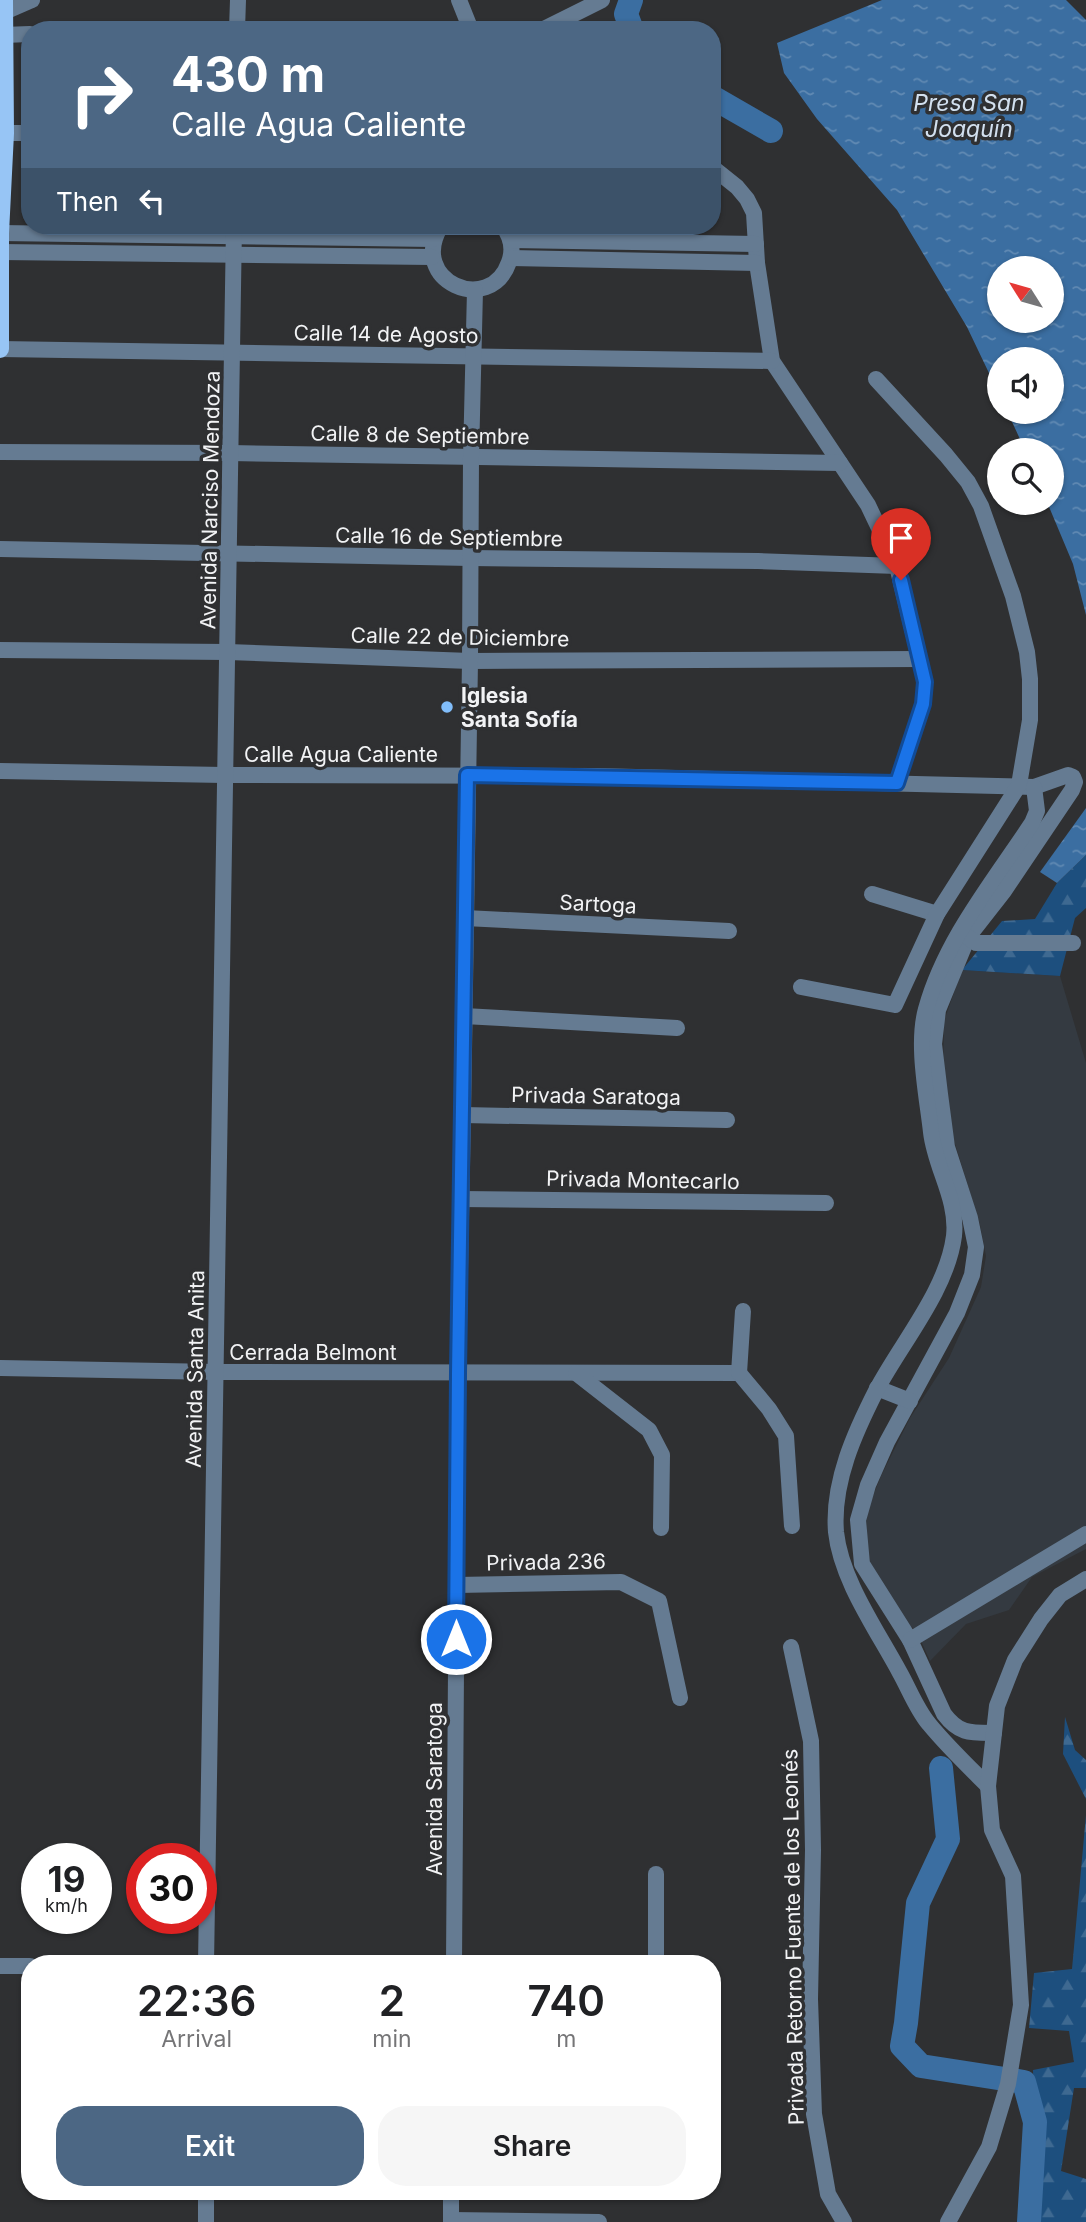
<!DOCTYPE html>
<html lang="en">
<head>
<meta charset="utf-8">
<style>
	:root { --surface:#fff; --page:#f6f6f6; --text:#202124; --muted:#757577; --accent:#4c6784 }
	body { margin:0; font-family:Inter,sans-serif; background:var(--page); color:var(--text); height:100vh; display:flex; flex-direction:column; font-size:26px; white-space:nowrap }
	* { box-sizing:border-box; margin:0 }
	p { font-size:23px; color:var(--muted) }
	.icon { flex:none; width:38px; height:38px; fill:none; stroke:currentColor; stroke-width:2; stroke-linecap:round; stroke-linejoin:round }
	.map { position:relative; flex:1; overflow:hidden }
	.side { position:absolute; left:21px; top:1955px; width:700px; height:245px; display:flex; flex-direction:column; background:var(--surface); border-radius:28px; box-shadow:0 2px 5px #0004 }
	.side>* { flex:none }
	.top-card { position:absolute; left:21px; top:21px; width:700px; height:214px; border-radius:28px; box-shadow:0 2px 5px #0004; background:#4c6784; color:#fff; overflow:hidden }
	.needle { width:46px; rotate:307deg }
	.controls { position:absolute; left:987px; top:256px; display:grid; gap:14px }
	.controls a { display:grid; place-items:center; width:77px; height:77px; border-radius:50%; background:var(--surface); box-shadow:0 2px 5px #0004; font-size:35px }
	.speed { position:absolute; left:21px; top:1843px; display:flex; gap:14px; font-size:35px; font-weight:700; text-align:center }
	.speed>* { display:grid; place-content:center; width:91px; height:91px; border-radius:50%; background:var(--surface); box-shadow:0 2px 5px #0004; line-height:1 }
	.speed small { font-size:18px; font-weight:400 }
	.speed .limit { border:10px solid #d22; background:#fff; color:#111 }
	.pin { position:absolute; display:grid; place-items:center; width:60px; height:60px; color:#fff; margin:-72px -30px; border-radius:50% 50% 50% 0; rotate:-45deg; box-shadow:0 0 7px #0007 }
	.pin .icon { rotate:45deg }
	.me { position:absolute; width:77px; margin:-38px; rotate:0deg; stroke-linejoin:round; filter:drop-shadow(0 0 5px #0008) }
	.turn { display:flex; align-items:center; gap:24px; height:147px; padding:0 35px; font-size:32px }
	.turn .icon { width:91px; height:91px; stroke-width:2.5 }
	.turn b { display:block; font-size:49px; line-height:60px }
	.then { display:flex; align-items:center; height:66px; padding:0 35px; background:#0003; gap:14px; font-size:26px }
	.eta { display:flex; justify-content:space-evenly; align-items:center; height:119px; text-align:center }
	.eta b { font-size:42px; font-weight:600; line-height:49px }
	.primary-button { display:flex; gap:14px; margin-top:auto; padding:14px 35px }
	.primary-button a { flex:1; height:80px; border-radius:28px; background:var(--accent); color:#fff; font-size:28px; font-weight:600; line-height:80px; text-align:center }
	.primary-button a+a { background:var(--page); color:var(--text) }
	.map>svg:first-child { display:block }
	.built { fill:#343a41 }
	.forest { fill:url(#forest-firs) }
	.water { fill:url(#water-ripples); fill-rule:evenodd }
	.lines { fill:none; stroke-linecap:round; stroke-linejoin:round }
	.river { stroke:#3b6ea1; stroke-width:24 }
	.minor { stroke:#657b92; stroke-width:16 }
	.major { stroke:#97c5f5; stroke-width:18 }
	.route-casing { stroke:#114b97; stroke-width:18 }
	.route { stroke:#1a73e8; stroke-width:12 }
	.poi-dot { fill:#81bdfa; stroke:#2f3032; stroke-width:2.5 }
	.labels { text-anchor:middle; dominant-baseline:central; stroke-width:7; stroke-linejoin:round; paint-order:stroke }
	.street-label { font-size:21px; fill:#f2f3f5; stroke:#2f3032 }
	.poi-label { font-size:21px; font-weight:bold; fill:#f2f3f5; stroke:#2f3032; text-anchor:start }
	.water-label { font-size:23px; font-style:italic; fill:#d2e0ef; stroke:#2f3032 }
</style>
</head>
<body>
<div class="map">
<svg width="1086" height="2222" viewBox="0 0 1086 2222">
	<defs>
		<pattern id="forest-firs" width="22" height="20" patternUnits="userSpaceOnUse" patternTransform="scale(1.75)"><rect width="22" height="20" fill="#1d4f7e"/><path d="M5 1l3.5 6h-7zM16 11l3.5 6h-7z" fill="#3e6991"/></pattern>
		<pattern id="water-ripples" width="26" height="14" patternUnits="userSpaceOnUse" patternTransform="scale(1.75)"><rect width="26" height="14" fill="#3b6ea1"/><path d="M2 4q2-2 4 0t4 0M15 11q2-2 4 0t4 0" fill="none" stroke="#618ab3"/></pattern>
	</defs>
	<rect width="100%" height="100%" fill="#2f3032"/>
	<!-- built -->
	<path class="built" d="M962,970l98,6 26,87v486l-54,28 -23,33 -43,14 -36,37 -14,-31 -12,-8 -36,-55 -2,-54 15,-37 29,-58 39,-60 32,-71 5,-31 -6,-31 -32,-104 -5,-48 1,-52z"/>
	<!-- forest -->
	<g class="forest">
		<path d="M1086,855v53l-11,10 -15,58 -98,-6 40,-49 33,-2 22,-36z"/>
		<path d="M1065,1717l10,33 11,10v39l-23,-45z"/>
		<path d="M1086,1815v273h-12l-13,83 25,8v43h-57l6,-56 -2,-96 41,-8 -5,-31 -40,-3 5,-55 38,-4z"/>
	</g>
	<!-- water -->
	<g class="water">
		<path d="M882,0h184l20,20v595l-13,-51 -26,-62h5v-52h-27l-18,-39h45v-52h-53v35l-32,-67 -70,-117 -80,-91 -33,-46 -7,-30zM999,268h53v52h-53z"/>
		<path d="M1086,808v47l-29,28 -17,-11z"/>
	</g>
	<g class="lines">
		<!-- river -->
		<g class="river">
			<path d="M631,0l-5,14 6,16"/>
			<path d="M712,97l59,34"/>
			<path d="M941,1768l7,71 -30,64 -12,120 -4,23 19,20 103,16 11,40 -6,100"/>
		</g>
		<!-- minor -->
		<g class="minor">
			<path d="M459,0l12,30"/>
			<path d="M0,14l32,-14"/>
			<path d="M237,30l1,-30"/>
			<path d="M542,30l60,-30"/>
			<path d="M4,35l26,-1"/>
			<path d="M5,133h25"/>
			<path d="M712,167l25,20 10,12 7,14 3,50 15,98 96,144 29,61 28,116 -2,22 -26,79"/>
			<path d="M441,226c-34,55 49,91 68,36 5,-13 2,-25 -6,-36"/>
			<path d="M0,233l433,6"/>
			<path d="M511,240l245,4"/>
			<path d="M0,252l432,5"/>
			<path d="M511,258l246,5"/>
			<path d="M0,349l772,12"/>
			<path d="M0,452l230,1 610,10"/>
			<path d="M0,549l470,9 288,3 139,5"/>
			<path d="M0,650l228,2 242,9 450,-2"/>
			<path d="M0,771l224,4 373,1 437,11 34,-12 5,2 2,5 -3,8 -68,101 -36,46 -30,73 -4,34 6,50 7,53 23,71 6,29 -4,28 -15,38 -70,129 -19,43 -10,35 4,44 48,76 34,74c15,20 26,19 50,19"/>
			<path d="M872,894l65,20"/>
			<path d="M465,918l264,13"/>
			<path d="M961,932l15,11h97"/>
			<path d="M801,987l94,18 42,-91 82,-129 11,-65v-41l-3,-27 -14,-56 -32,-90 -13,-24 -22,-27 -70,-76"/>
			<path d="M464,1016l213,12"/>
			<path d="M463,1115l264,5"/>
			<path d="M460,1199l366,4"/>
			<path d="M0,1368l216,4 523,1"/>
			<path d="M576,1373l73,57 13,25 -1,73"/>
			<path d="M739,1373l30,36 17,27 6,90"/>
			<path d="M739,1373l4,-62"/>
			<path d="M877,1388l33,13"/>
			<path d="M457,1585l164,-3 38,19 21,97"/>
			<path d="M910,1640l176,-106"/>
			<path d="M791,1647l20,94 2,109 -3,149 4,115 14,80 16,28"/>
			<path d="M988,1786c-20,-20 -41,-40 -59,-62 -12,-14 -20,-35 -29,-51 -23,-43 -59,-93 -64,-141 -4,-50 19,-100 41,-143 25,-47 70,-99 77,-153 4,-37 -19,-68 -23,-104 -4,-36 -15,-88 -5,-123 19,-69 67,-127 106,-186l5,-12 -3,-24"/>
			<path d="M206,1964l28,-1738"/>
			<path d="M454,1964l4,-591 5,-258 7,-454 1,-204 4,-167"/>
			<path d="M656,1964v-90"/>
			<path d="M0,1966h30"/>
			<path d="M451,2220l148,2"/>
			<path d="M206,2222v-31"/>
			<path d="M451,2222v-31"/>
			<path d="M948,2222l41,-75 19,-63 13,-79 -8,-129 -21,-46 -4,-44 9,-80 18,-46 26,-41 19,-24 26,-16"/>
		</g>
		<!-- major -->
		<path class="major" d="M0,349v-116l5,-100 -1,-133"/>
	</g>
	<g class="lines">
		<defs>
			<path id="route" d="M456,1639l2,-266 9,-598 430,8 26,-79 2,-22 -24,-102"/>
		</defs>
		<!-- route casing -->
		<use href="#route" class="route-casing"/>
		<!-- route -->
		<use href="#route" class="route"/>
	</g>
	<!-- markers -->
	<circle class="poi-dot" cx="447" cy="707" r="7"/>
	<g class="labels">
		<!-- street labels -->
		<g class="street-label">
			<text transform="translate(386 334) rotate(1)">Calle 14 de Agosto</text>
			<text transform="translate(420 435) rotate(1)">Calle 8 de Septiembre</text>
			<text transform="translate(210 500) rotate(-89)">Avenida Narciso Mendoza</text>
			<text transform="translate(449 537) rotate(1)">Calle 16 de Septiembre</text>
			<text transform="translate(460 637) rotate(1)">Calle 22 de Diciembre</text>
			<text x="341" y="754">Calle Agua Caliente</text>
			<text transform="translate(598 904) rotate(3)">Sartoga</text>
			<text transform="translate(596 1096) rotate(1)">Privada Saratoga</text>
			<text transform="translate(643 1180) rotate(1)">Privada Montecarlo</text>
			<text x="313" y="1352">Cerrada Belmont</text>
			<text transform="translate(195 1369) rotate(-89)">Avenida Santa Anita</text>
			<text transform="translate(546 1562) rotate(-1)">Privada 236</text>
			<text transform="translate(434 1789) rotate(-90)">Avenida Saratoga</text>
			<text transform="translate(793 1937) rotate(-91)">Privada Retorno Fuente de los Leonés</text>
		</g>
		<!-- poi labels -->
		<g class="poi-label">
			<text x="461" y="695">Iglesia<tspan x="461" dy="24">Santa Sofía</tspan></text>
		</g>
		<!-- water labels -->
		<g class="water-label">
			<text x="969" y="103">Presa San<tspan x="969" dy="26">Joaquín</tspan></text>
		</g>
	</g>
</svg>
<div class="controls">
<a><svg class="needle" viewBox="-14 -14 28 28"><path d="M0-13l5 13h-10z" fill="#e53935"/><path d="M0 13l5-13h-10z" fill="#757577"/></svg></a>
<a><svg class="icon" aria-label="sound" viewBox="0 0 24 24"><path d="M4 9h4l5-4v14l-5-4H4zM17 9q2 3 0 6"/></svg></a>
<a><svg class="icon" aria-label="search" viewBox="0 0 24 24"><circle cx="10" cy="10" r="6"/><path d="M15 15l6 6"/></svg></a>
</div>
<div class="speed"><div>19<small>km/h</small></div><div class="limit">30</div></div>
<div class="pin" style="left:901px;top:580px;background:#d93025"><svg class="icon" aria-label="arrive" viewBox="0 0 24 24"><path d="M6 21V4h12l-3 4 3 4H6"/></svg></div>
<svg class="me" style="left:456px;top:1639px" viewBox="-20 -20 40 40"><circle r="17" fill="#1a73e8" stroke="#fff" stroke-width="3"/><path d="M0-11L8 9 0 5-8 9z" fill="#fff"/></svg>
<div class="top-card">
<div class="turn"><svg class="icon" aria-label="right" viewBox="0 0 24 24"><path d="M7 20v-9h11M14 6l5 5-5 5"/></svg><div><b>430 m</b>Calle Agua Caliente</div></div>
<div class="then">Then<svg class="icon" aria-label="left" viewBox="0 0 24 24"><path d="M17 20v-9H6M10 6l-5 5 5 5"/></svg></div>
</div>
<section class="side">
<div class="eta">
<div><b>22:36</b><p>Arrival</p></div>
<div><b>2</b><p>min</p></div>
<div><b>740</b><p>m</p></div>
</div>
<div class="primary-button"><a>Exit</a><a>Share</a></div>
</section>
</div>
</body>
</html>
